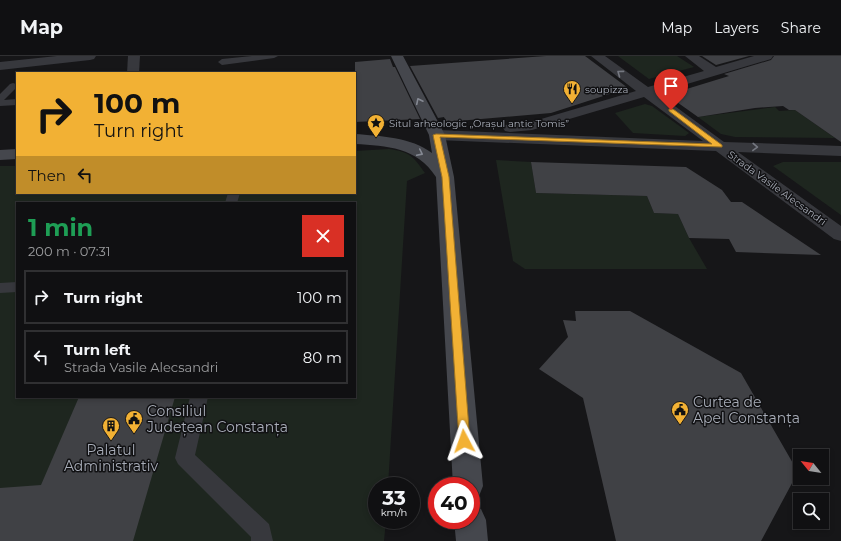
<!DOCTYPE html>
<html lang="en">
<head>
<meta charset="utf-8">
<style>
	:root { --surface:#101012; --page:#19191b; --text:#f1f3f6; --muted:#9c9d9f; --line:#303032 }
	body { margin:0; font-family:Montserrat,sans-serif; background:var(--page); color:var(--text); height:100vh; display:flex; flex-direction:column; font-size:15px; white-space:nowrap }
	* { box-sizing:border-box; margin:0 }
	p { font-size:13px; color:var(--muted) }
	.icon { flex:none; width:22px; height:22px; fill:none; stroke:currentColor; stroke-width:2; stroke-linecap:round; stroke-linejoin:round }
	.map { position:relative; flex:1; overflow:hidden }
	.side { position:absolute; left:16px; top:146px; width:340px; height:196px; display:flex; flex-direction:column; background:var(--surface); border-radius:0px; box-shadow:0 2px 6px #0003,0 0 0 1px var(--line) }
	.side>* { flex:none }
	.banner { position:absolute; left:16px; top:16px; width:340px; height:122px; border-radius:0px; box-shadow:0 2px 6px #0003,0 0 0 1px var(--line); background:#f2b134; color:#111; overflow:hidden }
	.needle { width:26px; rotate:300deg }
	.buttons { position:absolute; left:793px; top:393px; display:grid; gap:8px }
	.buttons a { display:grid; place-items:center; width:36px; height:36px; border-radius:0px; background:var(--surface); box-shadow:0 2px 6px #0003,0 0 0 1px var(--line); font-size:20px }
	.speed { position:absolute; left:368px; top:421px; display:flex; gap:8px; font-size:20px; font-weight:700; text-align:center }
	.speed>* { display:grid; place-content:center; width:52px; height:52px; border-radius:50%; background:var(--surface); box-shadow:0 2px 6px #0003,0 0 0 1px var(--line); line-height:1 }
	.speed small { font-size:10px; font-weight:400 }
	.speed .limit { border:6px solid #d22; background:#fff; color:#111 }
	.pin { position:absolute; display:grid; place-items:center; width:34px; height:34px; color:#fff; margin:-41px -17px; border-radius:50% 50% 50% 0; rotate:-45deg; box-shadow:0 0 4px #0007 }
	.pin .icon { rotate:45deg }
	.me { position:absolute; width:44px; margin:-22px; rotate:356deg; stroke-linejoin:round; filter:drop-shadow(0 0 3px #0008) }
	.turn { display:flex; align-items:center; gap:14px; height:84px; padding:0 12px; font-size:18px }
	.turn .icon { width:52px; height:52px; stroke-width:2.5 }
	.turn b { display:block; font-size:28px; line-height:34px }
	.then { display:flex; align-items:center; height:38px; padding:0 12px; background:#0003; gap:8px; font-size:15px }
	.round { display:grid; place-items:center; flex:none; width:42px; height:42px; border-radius:0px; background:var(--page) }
	.summary { display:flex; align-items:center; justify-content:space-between; height:68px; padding:0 12px }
	h1 { font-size:24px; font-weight:700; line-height:30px; color:#1e9e55 }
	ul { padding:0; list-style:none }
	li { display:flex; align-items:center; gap:12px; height:54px; margin:0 8px 6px; padding:0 4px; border:2px solid var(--line); border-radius:0px }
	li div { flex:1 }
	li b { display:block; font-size:15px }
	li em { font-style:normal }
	header { display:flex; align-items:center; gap:24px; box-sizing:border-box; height:56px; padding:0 20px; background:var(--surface); border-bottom:1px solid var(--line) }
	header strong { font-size:19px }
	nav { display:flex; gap:22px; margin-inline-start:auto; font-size:14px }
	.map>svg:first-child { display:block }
	.green { fill:#1e261f; fill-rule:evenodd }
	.building { fill:#404145 }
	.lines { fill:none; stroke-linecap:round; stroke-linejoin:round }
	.lane { fill:#37383d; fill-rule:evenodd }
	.street { fill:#37383d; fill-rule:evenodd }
	.secondary { fill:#45474d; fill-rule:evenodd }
	.oneway { stroke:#757881 }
	.oneway2 { stroke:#858993 }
	.route { fill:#f2b134; stroke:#9d7322 }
	.labels { text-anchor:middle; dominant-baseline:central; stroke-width:3; stroke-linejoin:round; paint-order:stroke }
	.far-poi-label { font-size:10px; fill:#a8adb8; stroke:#111113; text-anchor:start }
	.far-street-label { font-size:10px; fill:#a8adb8; stroke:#111113 }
	.near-poi-label { font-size:14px; fill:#a8adb8; stroke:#111113; text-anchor:start }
</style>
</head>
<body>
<header>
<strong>Map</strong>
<nav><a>Map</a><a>Layers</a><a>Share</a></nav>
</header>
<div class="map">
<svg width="841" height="485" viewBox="0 0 841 485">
	<rect width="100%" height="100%" fill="#161618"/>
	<!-- green -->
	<g class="green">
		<path d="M618,0h59l17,11 -45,12z"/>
		<path d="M645,48l7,2 37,27 -4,3 -52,-3 -18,-20z"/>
		<path d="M775,51l4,4 16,-1 40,28 -100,-1 -14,-3 -23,-17z"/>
		<path d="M389,93c21,3 24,7 36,24l-18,8 -19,305h-11v34h9l-2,21h-384v-375h17v27h338v-42zM17,147h338v194h-338z"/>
		<path d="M496,104l35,2 5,31 111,3 7,17 24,1 11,24 18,31h-182l-12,-8z"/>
		<path d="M783,106h58v53l-68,-49z"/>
	</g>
	<!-- building -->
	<g class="building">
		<path d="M546,0h39l43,32 -77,25 -105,9 -2,-5 -6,1 -28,-52z"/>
		<path d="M702,0h47l-33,9z"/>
		<path d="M774,0h67v86l-46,-32h-6l-6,-4 -28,2 -57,9 -31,-22 62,-19 -5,-2 47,-14z"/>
		<path d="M390,3l3,8h2l25,52 -65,3v-60z"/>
		<path d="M531,106l155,5 36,23 9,12h11l79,53 -85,-3 -7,-13 -40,-1 -11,-24 -24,-1 -7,-17 -111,-3z"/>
		<path d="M575,255h55l111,62 57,99 -37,69h-145l-33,-143 -44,-29 29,-32 -5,-17 13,1z"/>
		<path d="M79,341h96l-42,144h-133v-53l41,-3z"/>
	</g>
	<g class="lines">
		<!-- lane -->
		<g class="lane">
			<path d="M252,0h26l-4,2 -52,7 -4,-3 4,-3z"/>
			<path d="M13,27l3,1 1,3 -13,13 13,-1v6l-17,1v-12l10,-10z"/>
			<path d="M228,137h12l-3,10h-12z"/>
			<path d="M17,226v10l-17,1v-10z"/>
			<path d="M190,341h18l-13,58 74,69 4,17h-22v-4l-73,-73 -3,-6z"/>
		</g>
		<!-- street -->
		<g class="street">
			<path d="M57,0h39l-2,3 -4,1 -90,10v-8z"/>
			<path d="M128,0h12l-1,17h-12z"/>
			<path d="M591,0h14l43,31 56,-16 -19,-15h14l17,11 38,-11h19l-2,3 -114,34 67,49 117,4v10l-103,-4 103,74v15l-7,-2 -118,-88 -279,-11 -5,-2 -3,-3 3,-3 5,-2 266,11 -59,-44 -112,33 -22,2 -5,-1 -2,-3 2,-3 26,-3 105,-31z"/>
		</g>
		<!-- secondary -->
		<g class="secondary">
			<path d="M391,0h12l42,79 9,42 29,309 -4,10 -8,3v-13h-18l-17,-309c-19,-30 -49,-31 -81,-33v-10c25,2 56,3 77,19l-3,-18z"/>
			<path d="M17,93v10l-17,1v-10z"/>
			<path d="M471,449l10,4 5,11 2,21h-32l-2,-21h17z"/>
		</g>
	</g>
	<!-- one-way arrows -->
	<defs><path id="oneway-chevron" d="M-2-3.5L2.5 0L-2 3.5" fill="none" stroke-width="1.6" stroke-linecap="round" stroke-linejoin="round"/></defs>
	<g class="oneway">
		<use href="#oneway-chevron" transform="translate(620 17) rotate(-144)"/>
		<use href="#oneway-chevron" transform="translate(755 91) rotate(2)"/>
	</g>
	<g class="oneway2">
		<use href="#oneway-chevron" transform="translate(419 45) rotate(-116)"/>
		<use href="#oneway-chevron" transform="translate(420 97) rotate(26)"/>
	</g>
	<!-- route -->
	<path class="route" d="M669,53h4l49,36v2l-282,-10 9,40 21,264 -1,3 -5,2 -4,-2 -1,-3 -17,-264 -9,-42 3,-1 276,10 -43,-33z"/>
	<!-- icons -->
	<defs>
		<symbol id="restaurant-pin" viewBox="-11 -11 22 30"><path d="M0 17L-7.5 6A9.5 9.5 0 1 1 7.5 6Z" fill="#f2b134" stroke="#111113"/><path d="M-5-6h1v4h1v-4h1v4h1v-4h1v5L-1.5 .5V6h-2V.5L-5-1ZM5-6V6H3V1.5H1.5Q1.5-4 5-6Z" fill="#111"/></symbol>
		<symbol id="sight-pin" viewBox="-11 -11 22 30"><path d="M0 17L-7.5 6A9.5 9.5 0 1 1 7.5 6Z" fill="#f2b134" stroke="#111113"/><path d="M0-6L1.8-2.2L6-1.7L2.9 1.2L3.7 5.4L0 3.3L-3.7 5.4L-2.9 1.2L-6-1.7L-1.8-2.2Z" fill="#111"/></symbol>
		<symbol id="civic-pin" viewBox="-11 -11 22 30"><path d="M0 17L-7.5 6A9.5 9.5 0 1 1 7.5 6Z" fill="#f2b134" stroke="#111113"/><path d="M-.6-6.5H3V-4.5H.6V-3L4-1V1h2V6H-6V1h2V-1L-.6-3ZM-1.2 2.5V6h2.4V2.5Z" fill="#111"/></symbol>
		<symbol id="building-pin" viewBox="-11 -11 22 30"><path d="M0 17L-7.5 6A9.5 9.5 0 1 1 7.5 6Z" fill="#f2b134" stroke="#111113"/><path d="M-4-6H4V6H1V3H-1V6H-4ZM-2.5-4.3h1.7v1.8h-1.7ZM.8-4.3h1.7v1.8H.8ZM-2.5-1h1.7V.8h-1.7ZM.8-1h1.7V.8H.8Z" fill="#111"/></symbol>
	</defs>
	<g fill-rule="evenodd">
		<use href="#restaurant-pin" x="562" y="23" width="20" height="27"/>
		<use href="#sight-pin" x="366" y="57" width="20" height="27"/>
		<use href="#civic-pin" x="670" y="344" width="20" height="27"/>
		<use href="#civic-pin" x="124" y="353" width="20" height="27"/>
		<use href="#building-pin" x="101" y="360" width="20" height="27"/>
	</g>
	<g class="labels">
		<!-- far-poi labels -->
		<g class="far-poi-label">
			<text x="585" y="33">soupizza</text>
			<text x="389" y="67">Situl arheologic „Orașul antic Tomis”</text>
		</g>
		<!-- far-street labels -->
		<g class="far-street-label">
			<text transform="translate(777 132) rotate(36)">Strada Vasile Alecsandri</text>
		</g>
		<!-- near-poi labels -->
		<g class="near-poi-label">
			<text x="693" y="346">Curtea de<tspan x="693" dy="16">Apel Constanța</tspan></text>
			<text x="147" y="355">Consiliul<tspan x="147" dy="16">Județean Constanța</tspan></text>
			<text x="111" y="394" text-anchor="middle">Palatul<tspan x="111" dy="16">Administrativ</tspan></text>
		</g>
	</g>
</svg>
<div class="buttons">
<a><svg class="needle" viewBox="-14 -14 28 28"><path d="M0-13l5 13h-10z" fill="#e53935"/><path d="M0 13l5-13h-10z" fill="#9c9d9f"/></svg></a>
<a><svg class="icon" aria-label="search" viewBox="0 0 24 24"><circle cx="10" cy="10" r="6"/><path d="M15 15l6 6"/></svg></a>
</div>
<div class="speed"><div>33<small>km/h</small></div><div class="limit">40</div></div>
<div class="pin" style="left:671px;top:54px;background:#d93025"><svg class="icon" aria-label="arrive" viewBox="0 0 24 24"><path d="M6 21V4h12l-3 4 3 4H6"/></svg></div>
<svg class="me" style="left:464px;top:385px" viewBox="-20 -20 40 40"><path d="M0-17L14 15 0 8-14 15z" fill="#f2b134" stroke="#fff" stroke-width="4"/></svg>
<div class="banner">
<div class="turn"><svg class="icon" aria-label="right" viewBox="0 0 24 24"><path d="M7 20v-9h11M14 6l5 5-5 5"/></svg><div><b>100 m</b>Turn right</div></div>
<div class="then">Then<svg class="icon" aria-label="left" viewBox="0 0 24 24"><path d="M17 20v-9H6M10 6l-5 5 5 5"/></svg></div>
</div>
<section class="side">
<div class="summary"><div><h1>1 min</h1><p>200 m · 07:31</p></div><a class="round" style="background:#d93025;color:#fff"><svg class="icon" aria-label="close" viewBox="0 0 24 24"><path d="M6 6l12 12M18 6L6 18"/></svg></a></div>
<ul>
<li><svg class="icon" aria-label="right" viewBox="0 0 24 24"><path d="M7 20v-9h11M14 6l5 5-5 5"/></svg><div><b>Turn right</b></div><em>100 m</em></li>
<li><svg class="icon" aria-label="left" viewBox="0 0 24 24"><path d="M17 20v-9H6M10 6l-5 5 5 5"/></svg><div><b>Turn left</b><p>Strada Vasile Alecsandri</p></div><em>80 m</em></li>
</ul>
</section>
</div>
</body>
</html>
